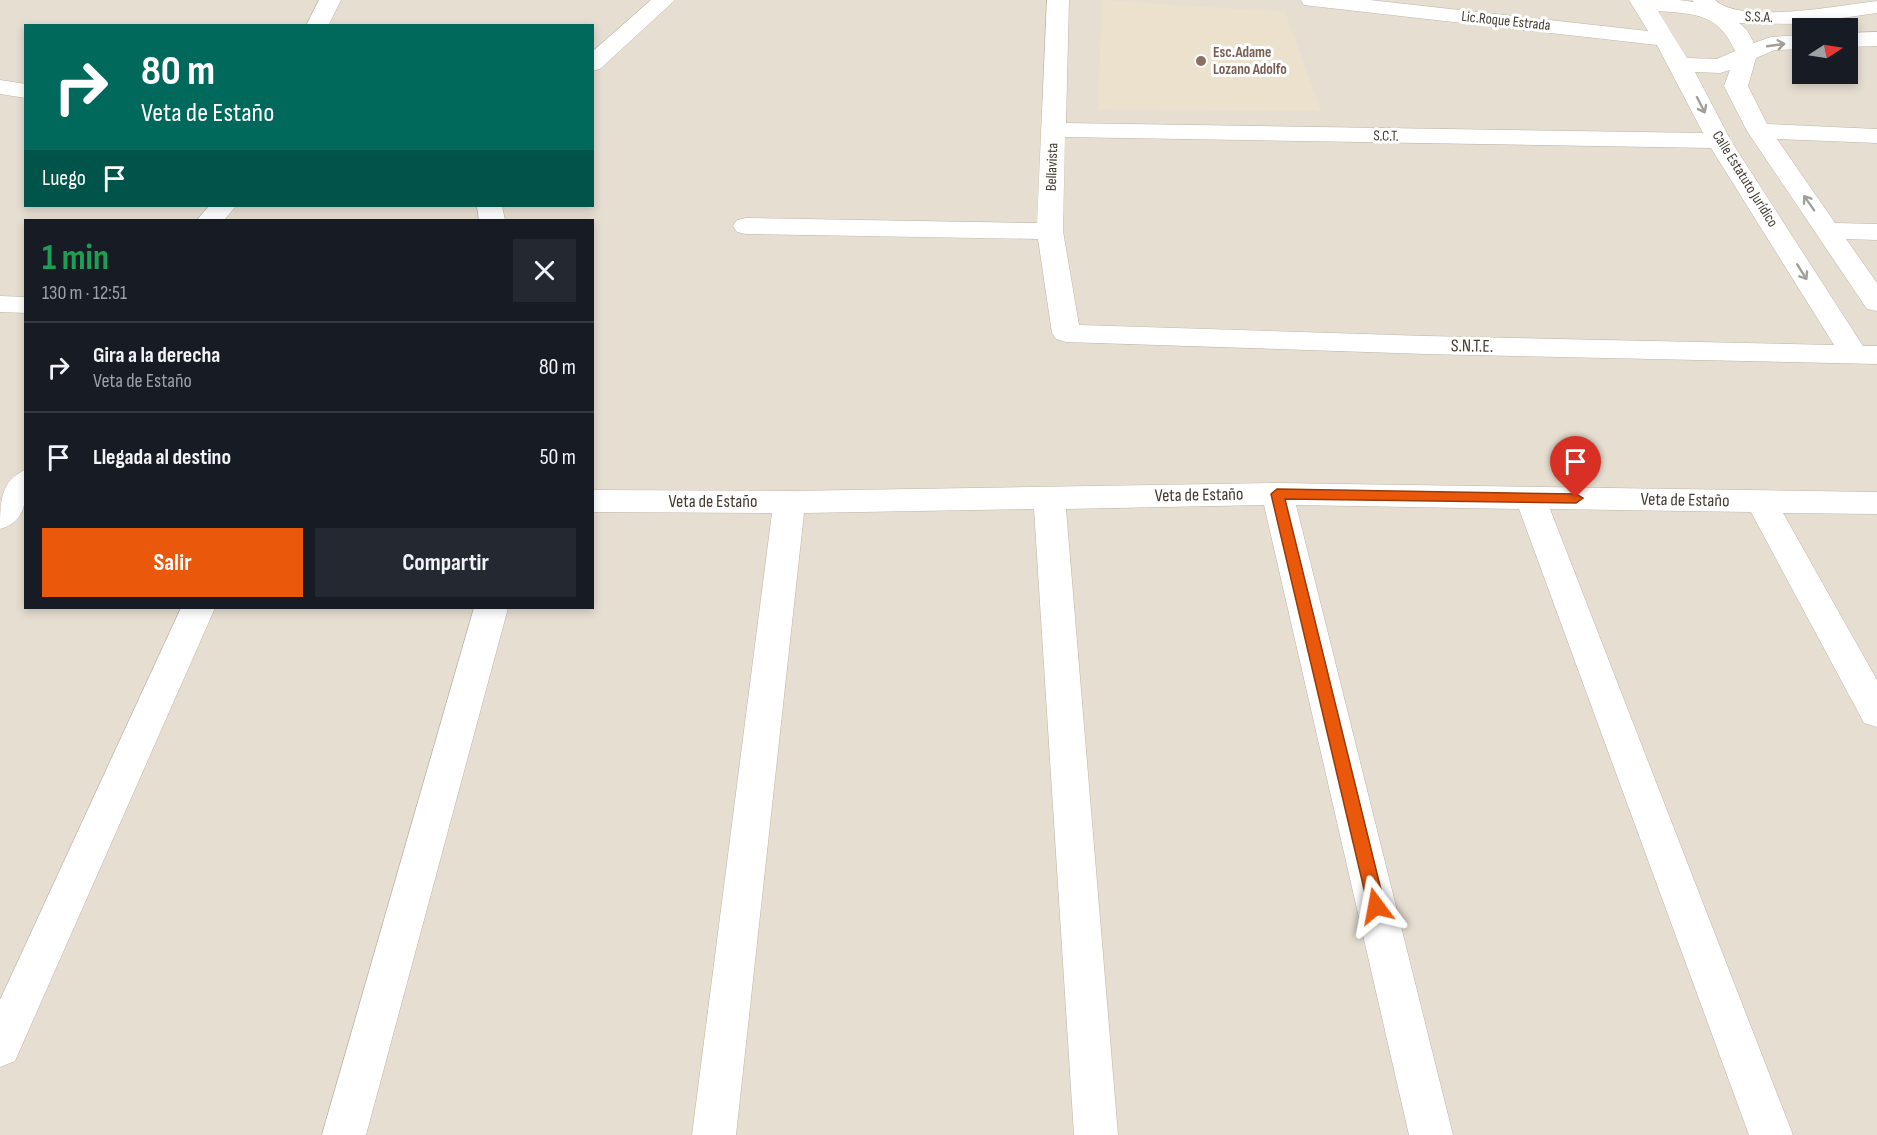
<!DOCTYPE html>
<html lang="es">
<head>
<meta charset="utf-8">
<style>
	:root { --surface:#171b24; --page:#242831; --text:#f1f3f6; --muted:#9ea1a6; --line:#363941; --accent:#ea580c }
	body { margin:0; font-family:"Sofia Sans Condensed",sans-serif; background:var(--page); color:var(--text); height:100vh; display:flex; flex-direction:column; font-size:22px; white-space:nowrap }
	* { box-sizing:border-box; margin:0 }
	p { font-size:20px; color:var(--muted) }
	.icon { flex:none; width:33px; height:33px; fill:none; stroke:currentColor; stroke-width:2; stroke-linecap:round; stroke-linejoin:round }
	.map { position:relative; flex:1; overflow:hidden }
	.drawer { position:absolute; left:24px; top:219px; width:570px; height:390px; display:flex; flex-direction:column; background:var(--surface); border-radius:0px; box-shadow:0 3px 9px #0003 }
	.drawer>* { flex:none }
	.hud { position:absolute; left:24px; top:24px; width:570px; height:183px; border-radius:0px; box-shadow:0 3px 9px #0003; background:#00695c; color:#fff; overflow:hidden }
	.needle { width:39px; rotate:78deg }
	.fabs { position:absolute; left:1792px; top:18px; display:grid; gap:12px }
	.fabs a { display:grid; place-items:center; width:66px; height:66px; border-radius:0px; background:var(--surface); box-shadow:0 3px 9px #0003; font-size:30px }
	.pin { position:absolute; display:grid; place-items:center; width:51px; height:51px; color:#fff; margin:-62px -26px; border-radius:50% 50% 50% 0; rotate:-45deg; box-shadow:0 0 6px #0007 }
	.pin .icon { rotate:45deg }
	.me { position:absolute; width:66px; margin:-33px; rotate:347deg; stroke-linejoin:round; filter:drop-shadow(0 0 4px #0008) }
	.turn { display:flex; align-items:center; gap:21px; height:126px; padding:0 18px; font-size:27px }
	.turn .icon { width:78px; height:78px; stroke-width:2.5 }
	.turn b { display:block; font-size:42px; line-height:51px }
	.then { display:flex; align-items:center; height:57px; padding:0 18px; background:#0003; gap:12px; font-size:22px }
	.round { display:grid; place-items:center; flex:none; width:63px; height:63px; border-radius:0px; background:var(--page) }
	.headline { display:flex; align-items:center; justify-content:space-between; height:102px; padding:0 18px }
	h1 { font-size:36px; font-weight:700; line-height:45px; color:#1e9e55 }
	.button { display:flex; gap:12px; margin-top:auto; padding:12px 18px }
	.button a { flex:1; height:69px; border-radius:0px; background:var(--accent); color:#fff; font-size:24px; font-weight:700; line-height:69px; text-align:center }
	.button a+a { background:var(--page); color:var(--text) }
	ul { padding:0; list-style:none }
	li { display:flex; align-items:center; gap:18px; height:90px; padding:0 18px; border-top:2px solid var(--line) }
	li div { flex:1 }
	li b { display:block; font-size:22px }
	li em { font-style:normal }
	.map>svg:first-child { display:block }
	.residential { fill:#e6ded1; fill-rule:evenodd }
	.education { fill:#ece1cd }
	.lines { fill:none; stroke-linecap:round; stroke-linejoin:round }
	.minor-casing { stroke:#beb4a6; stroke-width:1 }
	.minor { fill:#fff; fill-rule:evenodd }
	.oneway { stroke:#a29e99 }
	.route { fill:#ea580c; stroke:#983908; stroke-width:1.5 }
	.education-dot { fill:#8d6e63; stroke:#fff; stroke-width:2 }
	.labels { text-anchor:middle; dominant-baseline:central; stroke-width:6; stroke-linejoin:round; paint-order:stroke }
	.far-street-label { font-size:15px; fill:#443c33; stroke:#fff }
	.far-education-label { font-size:15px; font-weight:bold; fill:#785e54; stroke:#fff; text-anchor:start }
	.street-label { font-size:18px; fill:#443c33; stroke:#fff }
</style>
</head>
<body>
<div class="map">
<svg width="1877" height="1135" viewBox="0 0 1877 1135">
	<rect width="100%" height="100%" fill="#f2ede3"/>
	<!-- residential -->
	<path class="residential" d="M0,0h1877v1135h-1877zM26,26h566v180h-566zM1803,28h45v46h-45zM26,220h566v388h-566z"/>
	<!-- education -->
	<path class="education" d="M1102,0l183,12 36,99 -223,-2z"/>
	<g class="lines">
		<defs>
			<g id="minor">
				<path d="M319,0h22l-13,26h-22z"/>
				<path d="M651,0h24l-75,69 -8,2v-19z"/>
				<path d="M1047,0h22l-3,123 637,10 -46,-88 -345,-39 -8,-1 -3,-5h69l278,31 -19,-31h50l15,2 -2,-2h23c26,25 126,5 162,1v12l-78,11 -60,-1 8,7 7,13 17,-6 32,-2v14l-28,1 -19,8 -8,28 19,38 110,5v14l-100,-4 58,84 42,1v16l-31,-1 31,44v28l-10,-2 -120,-178 -23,-45 6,-16 -10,3 -25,-1 36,69 132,205h14v18l-451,-10 -360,-12 -10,-3 -4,-6 -14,-94 -292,-5 -9,-2 -4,-6 4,-6 9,-2 291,5zM1658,11c37,3 60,2 77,40l-18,8 -30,-1zM1065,137l646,11 123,197 -408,-9 -347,-11 -16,-94z"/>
				<path d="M1877,32v14l-29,1v-14z"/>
				<path d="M0,80l26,4v14l-26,-4z"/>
				<path d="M209,206h27l-12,14h-27z"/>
				<path d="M477,206h25l3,14h-26z"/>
				<path d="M0,296l26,1v16l-26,-1z"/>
				<path d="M26,470c0,25 3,51 -26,59 0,-24 0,-50 26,-59z"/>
				<path d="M1277,483l600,9v22l-94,-1 94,167v47l-13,-4 -113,-211 -201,-3 243,626h-44l-230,-626 -223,-4 157,630h-44l-145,-630 -198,4 52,626h-44l-40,-626 -230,4 -68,622h-44l80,-622 -180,-1v-22l197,1z"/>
				<path d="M181,608h34l-200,453 -15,6v-67z"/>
				<path d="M474,608h34l-142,527h-44z"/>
			</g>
		</defs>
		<!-- minor casing -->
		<use href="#minor" class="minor-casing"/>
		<!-- minor -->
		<use href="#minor" class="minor"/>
	</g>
	<!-- one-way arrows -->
	<defs><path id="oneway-shaft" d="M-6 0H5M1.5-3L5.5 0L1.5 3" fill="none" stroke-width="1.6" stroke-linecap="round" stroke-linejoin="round" transform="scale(1.5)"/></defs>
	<g class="oneway">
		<use href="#oneway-shaft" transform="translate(1776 45) rotate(-8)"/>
		<use href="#oneway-shaft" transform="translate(1701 105) rotate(63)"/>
		<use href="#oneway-shaft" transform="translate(1809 203) rotate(-125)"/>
		<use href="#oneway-shaft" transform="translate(1802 272) rotate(58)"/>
	</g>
	<!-- route -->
	<path class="route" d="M1277,489l299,5 7,4 -7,5 -291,-4 100,407 -3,5 -6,2 -6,-2 -2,-5 -97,-412z"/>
	<!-- markers -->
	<circle class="education-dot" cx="1201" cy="61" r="6"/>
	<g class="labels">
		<!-- far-street labels -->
		<g class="far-street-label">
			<text transform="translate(1759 17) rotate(2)">S.S.A.</text>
			<text transform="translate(1506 21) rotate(6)">Lic.Roque Estrada</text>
			<text transform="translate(1386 136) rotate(1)">S.C.T.</text>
			<text transform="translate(1052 167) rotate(-88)">Bellavista</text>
			<text transform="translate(1745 179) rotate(58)">Calle Estatuto Jurídico</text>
		</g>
		<!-- far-education labels -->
		<g class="far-education-label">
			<text x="1213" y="52">Esc.Adame<tspan x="1213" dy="17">Lozano Adolfo</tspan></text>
		</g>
		<!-- street labels -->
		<g class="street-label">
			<text transform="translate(1472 346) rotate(1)">S.N.T.E.</text>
			<text transform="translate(1199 495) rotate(-1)">Veta de Estaño</text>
			<text transform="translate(1685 500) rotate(1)">Veta de Estaño</text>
			<text x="713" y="501">Veta de Estaño</text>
		</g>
	</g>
</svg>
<div class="fabs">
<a><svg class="needle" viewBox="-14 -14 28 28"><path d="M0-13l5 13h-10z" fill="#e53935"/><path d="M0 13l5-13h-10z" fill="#9ea1a6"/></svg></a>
</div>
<div class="pin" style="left:1576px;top:498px;background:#d93025"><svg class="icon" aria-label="arrive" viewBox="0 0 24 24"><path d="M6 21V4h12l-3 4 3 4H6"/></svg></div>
<svg class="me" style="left:1376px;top:906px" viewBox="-20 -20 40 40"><path d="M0-17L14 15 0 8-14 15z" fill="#ea580c" stroke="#fff" stroke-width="4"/></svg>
<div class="hud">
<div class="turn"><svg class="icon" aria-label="right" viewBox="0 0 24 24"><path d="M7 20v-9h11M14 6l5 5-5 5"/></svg><div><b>80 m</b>Veta de Estaño</div></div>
<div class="then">Luego<svg class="icon" aria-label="arrive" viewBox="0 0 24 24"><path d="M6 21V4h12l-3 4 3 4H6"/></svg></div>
</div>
<section class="drawer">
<div class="headline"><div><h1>1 min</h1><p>130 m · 12:51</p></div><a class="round"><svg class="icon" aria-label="close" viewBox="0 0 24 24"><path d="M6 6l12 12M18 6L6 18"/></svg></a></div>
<ul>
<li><svg class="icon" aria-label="right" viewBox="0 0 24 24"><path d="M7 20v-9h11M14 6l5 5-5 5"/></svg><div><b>Gira a la derecha</b><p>Veta de Estaño</p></div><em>80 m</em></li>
<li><svg class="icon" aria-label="arrive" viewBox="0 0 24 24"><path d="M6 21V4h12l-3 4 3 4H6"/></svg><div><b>Llegada al destino</b></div><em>50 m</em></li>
</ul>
<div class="button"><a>Salir</a><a>Compartir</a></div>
</section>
</div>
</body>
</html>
